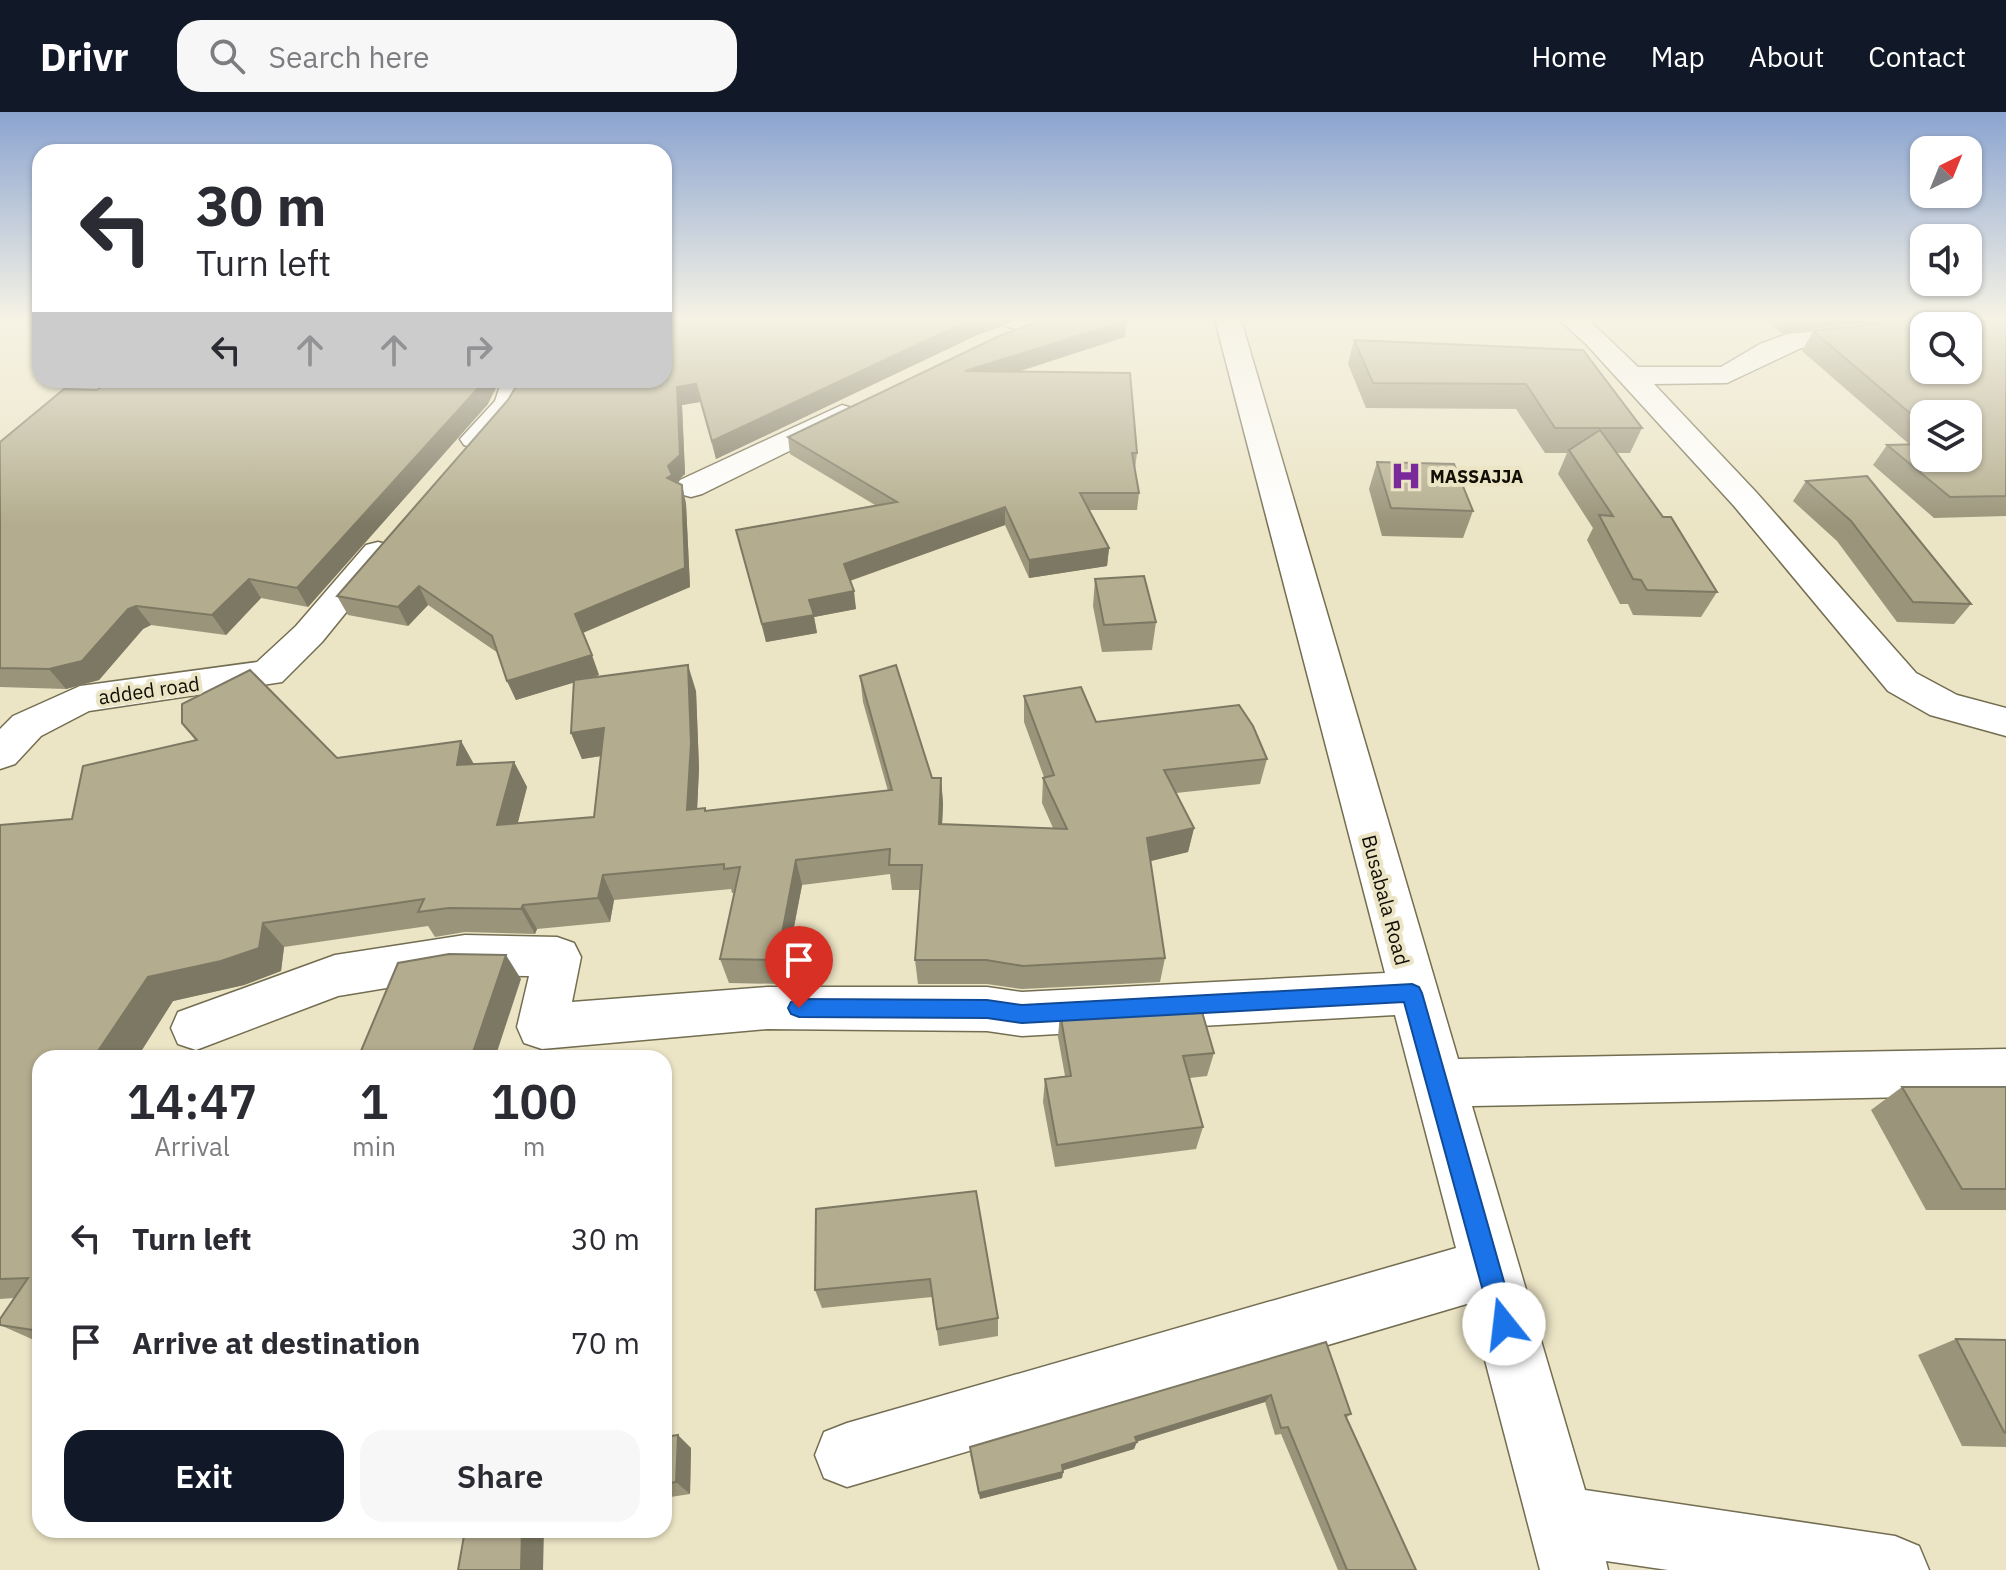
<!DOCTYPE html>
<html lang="en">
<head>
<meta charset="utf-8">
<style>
	:root { --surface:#fff; --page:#f7f7f7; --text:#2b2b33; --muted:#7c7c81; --accent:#111827 }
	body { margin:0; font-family:"IBM Plex Sans",sans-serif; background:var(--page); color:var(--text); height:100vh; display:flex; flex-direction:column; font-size:30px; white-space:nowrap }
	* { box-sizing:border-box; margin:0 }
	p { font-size:26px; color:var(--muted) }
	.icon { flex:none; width:44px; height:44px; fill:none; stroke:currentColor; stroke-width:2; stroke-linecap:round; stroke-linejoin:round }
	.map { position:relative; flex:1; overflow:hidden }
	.side { position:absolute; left:32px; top:938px; width:640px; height:488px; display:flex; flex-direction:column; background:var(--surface); border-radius:24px; box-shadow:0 2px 6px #0004 }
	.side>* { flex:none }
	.top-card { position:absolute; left:32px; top:32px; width:640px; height:244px; border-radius:24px; box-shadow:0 2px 6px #0004; background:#fff; color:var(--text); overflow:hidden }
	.needle { width:52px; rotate:43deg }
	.buttons { position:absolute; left:1910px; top:24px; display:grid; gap:16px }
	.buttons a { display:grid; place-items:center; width:72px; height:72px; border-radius:16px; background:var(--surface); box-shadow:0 2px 6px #0004; font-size:40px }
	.pin { position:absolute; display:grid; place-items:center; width:68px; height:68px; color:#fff; margin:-82px -34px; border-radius:50% 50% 50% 0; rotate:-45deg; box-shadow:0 0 8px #0007 }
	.pin .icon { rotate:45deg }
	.me { position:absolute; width:88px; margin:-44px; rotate:344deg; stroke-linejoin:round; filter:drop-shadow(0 0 6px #0008) }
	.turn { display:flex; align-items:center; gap:28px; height:168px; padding:0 32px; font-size:36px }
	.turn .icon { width:104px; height:104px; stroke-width:2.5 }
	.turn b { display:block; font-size:56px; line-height:68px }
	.lanes { display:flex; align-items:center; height:76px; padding:0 32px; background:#0003; justify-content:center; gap:40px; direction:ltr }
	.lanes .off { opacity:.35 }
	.eta { display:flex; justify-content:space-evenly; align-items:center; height:136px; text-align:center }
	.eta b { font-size:48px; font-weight:600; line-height:56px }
	.primary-button { display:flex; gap:16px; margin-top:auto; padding:16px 32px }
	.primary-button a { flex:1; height:92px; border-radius:24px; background:var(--accent); color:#fff; font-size:32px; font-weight:600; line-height:92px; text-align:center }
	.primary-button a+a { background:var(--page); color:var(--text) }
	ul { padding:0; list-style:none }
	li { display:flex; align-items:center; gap:24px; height:104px; padding:0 32px }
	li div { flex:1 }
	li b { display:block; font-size:30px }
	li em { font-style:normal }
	header { display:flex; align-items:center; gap:48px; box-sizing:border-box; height:112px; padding:0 40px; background:var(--accent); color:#fff }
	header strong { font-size:38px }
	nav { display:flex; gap:44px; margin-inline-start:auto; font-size:28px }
	.search { width:560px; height:72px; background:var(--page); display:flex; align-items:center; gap:20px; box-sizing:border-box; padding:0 28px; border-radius:24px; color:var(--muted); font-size:30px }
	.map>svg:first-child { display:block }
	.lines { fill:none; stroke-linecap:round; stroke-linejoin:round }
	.minor-casing { stroke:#736d51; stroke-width:3 }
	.minor { fill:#fff; fill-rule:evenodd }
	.wall { fill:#9a947a; fill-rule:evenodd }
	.shaded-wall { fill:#7d7863 }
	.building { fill:#b3ac8e; stroke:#7d7863; stroke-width:2; fill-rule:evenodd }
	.route { fill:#1a73e8; stroke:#114b97; stroke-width:2 }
	.labels { text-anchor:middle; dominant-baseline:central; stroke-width:8; stroke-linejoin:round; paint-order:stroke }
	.far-poi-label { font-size:18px; font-weight:bold; fill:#110e05; stroke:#ebe4c5; text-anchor:start }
	.street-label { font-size:20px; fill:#110e05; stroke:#ebe4c5 }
</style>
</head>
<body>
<header>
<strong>Drivr</strong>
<div class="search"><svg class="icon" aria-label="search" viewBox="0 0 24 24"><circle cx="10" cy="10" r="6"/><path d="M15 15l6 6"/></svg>Search here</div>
<nav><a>Home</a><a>Map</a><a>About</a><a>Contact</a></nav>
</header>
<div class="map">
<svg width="2006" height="1458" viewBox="0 0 2006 1458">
	<rect width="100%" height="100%" fill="#ebe4c5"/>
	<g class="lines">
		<defs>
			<g id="minor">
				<path d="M1001,208h44l4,6 -4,6 -9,2 -31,-8z"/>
				<path d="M1215,208h26l217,739 548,-10v46l-534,11 113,384 310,46 24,10 10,24h-261l-62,-9 2,9h-68l-70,-267 -623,184 -23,-9 -9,-23 9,-23 23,-9 609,-175 -61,-233 -373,21 -35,-5 -220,-2 -225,20 -18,-6 -7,-16 12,-51 -64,-1 -127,21 -142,54 -18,-6 -7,-16 7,-16 157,-57 130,-20 92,2 17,6 7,14 -9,45 195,-15h220l35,5 363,-19z"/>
				<path d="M1559,208h30l49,47h83l39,-23 27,-10 74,-8 9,2 4,6 -4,6 -69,8 -74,35 -73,1 102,108 160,181 41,22 49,13v28l-76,-21 -42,-24 -154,-185 -148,-162z"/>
				<path d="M502,268h28c-2,20 -28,58 -47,66 -7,3 -12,1 -19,-1l-4,-6 35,-38z"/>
				<path d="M842,293l10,3 5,6 -5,6 -150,74 -11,3 -11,-3 -5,-7 5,-7z"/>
				<path d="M378,430l12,3 5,7 -73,90 -40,40 -193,29 -48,25 -26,28 -15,5v-40l13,-13 67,-30 177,-24 39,-36 70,-81z"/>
			</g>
		</defs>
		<!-- minor casing -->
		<use href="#minor" class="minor-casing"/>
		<!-- minor -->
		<use href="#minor" class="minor"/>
	</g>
	<!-- wall -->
	<g class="wall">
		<path d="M664,208h353l-42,16 -259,123 -16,-57 -18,3 3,69 -9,8 6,3 4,19 4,83 -107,46 16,42 -11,3 108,13 3,77 -2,41 8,-1 1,3 182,-20 -25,-89 -3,-26 72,102h9l2,26 -1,20 111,4 -11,-25 1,-25 1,-1 -20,-55v-26l72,26 171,37 -7,25 -84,9 18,35 -6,24 -38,9 15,97 -5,24 -138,7 -35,-5h-69l-3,-24 5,-70h-28l-2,-16 -88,11 -19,99 -54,-1 -9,-24 15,-66h-3l-1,-4 -117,11 -4,22 -73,7 -2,5 -70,-2 -30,5 -7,-11 -144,21 -3,24 -37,14 -71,16 -34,53 102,1 3,3h-204v283l-6,-1 -34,-15v-6l14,-21 -14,1v-474l72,-6 124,-78 -14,-18 155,35 124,-17 13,23 40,-2 13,25 -10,37 77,-7 7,-61 -19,3 -11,-26 3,-51 -58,18 -9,-19 -9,-28 -70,-48 -20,21 -60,-11 -11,-19 171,-196z"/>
		<path d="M1766,208h240v196l-72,2 -61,-53 14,-20 22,-1 -107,-93 11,-20 55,-6 -7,-2 -80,10zM1924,302l44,44h-44z"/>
		<path d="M1125,225l-107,35 119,81 -2,16 4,24 -2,17h-48l20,38 -2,18 -78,12 -24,-53 -155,56 6,28 -42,8 3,16 -51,9 -30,-112 139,-25 -85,-51 -2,-17z"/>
		<path d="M1354,228l229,10 59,78 -12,25h-13l100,139 -16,25 -68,-2 -5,-11h-8l-33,-64 6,-12 -35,-54 9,-21h-22l-29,-44 -150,-1 -18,-44z"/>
		<path d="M488,292l-180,203 -47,-9 -35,37 -75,-10 -8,4 -44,51 -33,9 -66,-2v-245z"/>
		<path d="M1377,350l96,49 -10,27 -81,-2 -13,-47z"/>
		<path d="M1806,369l165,123 -17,20 -57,-2 -60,-81 -44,-40z"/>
		<path d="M1095,467l61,43 -4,28 -50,2 -9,-46z"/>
		<path d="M1060,901l154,40 -7,23 -17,2 13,49 -7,22 -141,18 -12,-65 2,-23 20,-3 -7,-39z"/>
		<path d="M1902,975h104v123h-80l-55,-100z"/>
		<path d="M816,1097l182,109v18l-59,10 -7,-49 -110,11 -7,-18z"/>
		<path d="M1956,1227l50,1v107l-44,-1 -44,-91z"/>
		<path d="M1326,1230l25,72 -5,4 70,152h-78l-57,-136 -6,1 -10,-33 -129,40 -2,7 -71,21 -1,8 -82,21 -10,-45z"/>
		<path d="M664,1325l27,11 -1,46 -26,4z"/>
	</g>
	<!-- shaded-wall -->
	<g class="shaded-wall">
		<path d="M970,208h47l-42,16 -259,123 -4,-18z"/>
		<path d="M1788,208h74l-1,3 -80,10z"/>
		<path d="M1127,209l-2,16 -160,51v-17z"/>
		<path d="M484,268h16l-12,24 -180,203 -11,-19z"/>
		<path d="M696,272l4,18 -18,3 3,69 -11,10 -7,-6 10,-91z"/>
		<path d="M682,373l4,19 4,83 -108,46 -7,-19z"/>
		<path d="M1005,395v18l-159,57 -2,-18z"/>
		<path d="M1109,436l-2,18 -78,12v-18z"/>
		<path d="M249,467l12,19 -35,37 -14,-20z"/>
		<path d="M419,474l9,19 -20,21 -10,-19z"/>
		<path d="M854,479l2,18 -42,8 3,16 -51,9 -4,-18 47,-24z"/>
		<path d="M136,494l15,19 -8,4 -44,51 -33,9 -17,-20 79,-60z"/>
		<path d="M592,543l7,20 -83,25 -9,-19z"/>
		<path d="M688,553l8,26 3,77 -3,67 -9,-25z"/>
		<path d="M604,616l10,26 -32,5 -11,-26z"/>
		<path d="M461,629l14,26 -18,-2z"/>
		<path d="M514,650l13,25 -16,63 -14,-25z"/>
		<path d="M941,666l2,26 -2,45 -2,-25z"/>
		<path d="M1194,716l-6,24 -45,11 4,-25z"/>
		<path d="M796,748l6,25 -19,99 -6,-24z"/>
		<path d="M603,763l11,25 -4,22 -12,-24z"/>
		<path d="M523,793l14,24 -2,5 -14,-25z"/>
		<path d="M263,811l21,24 -3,24 -37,14 -71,16 -36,57 -41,-4 52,-77z"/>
		<path d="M506,843l15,24 -26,79h-24z"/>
		<path d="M1271,1283l-6,7 -133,41 3,-6z"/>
		<path d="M678,1323l13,13 -1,46 -14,-12z"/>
		<path d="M1137,1330l-3,7 -73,22 1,-6z"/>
		<path d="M1063,1360l-1,6 -82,21 -1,-6z"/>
		<path d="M522,1418h22l-1,40h-22z"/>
	</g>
	<!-- building -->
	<g class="building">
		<path d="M664,208h306l-258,121 -16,-57 -19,3 3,68 -12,11 4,9 -5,3 15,7 3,83 -110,46 17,41 -85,26 -15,-45 -73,-50 -21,21 -61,-11 171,-196 12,-20h144z"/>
		<path d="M1041,208l86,1 -162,50 165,2 7,80h-5l7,40h-59l29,55 -80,12 -24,-53 -161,57 10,27 -45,9 5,15 -52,9 -26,-94 161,-28 -109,-65 209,-100z"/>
		<path d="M1885,208h121v176l-56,1 -63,-52 37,-1v14h44v-44h-44v11l-111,-94 69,-8zM1924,214h44v44h-44z"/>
		<path d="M1354,228l229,10 59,78h-87l-29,-44 -153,-1z"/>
		<path d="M111,268h373l-4,6 -183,202 -48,-9 -37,36 -76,-9 -8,3 -46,52 -33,8 -49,-1v-226l64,-53 33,1z"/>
		<path d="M1600,318l63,87h8l46,75 -70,-2 -6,-10 -8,-1 -34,-64 14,1 -44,-66z"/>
		<path d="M1377,350l77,2 19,47 -82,-3z"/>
		<path d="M1867,364l104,128 -58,-2 -62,-81 -45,-40z"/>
		<path d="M1144,464l12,46 -52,3 -9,-46z"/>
		<path d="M688,553l3,78 -4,67 18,-2v3l187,-21 -32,-114 36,-11 36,113h9l-2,46 128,5 -24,-51 11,-3 -30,-79 57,-9 15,35 143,-17 14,21 14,33 -103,11 30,58 -47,10 18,120 -142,8 -37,-6h-71l7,-95h-33l1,-16 -94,11 -19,100 -57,-1 20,-92 -16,2v-5l-121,11 -5,23 -75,7 -2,4 -72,-1 -31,4 6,-13 -161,24 -4,25 -38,13 -73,16 -52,77 145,1 -2,3h-199v273l-40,-6v-6l28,-41 -28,1v-454l72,-6 11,-53 114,-26 -15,-17v-19l68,-34 87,88 124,-17 -4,24 57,-3 -17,63 97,-8 10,-89 -33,5 3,-53z"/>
		<path d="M449,842l57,1 -35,103h-113l40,-95z"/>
		<path d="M1200,893l14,48 -31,3 20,71 -146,18 -12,-66 26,-3 -11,-63z"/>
		<path d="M1902,975h104v102h-44z"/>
		<path d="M976,1079l22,127 -61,11 -7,-50 -115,11 1,-81z"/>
		<path d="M1956,1227l50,1v93l-2,-1z"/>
		<path d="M1326,1230l25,72 -6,1 71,155h-69l-59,-143 -7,1 -10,-33 -136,42 2,5 -75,23 1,7 -84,21 -9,-46z"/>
		<path d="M678,1323l-2,47 -12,2v-47z"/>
		<path d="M465,1418h57l-1,40h-63z"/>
	</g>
	<!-- sky -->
	<linearGradient id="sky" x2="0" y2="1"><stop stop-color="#8ba4d0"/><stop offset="0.5" stop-color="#f6f3e5"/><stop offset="1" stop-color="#f6f3e5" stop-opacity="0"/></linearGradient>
	<rect width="2006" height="413" fill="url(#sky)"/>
	<!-- route -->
	<path class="route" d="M1412,872l7,3 3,6 94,331 -3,8 -9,4 -9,-4 -3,-8 -88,-322 -382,21 -35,-5 -188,-1 -8,-3 -3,-6 3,-6 8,-3 188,1 35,5z"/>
	<!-- icons -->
	<defs>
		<symbol id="hospital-bare" viewBox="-9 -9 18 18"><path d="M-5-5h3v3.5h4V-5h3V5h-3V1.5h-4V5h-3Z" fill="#79299a" stroke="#ebe4c5" stroke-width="2.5" paint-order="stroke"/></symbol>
	</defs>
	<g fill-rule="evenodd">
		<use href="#hospital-bare" x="1384" y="342" width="44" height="44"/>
	</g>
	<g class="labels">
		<!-- far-poi labels -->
		<g class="far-poi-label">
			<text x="1430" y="364">MASSAJJA</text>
		</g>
		<!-- street labels -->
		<g class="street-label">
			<text transform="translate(149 578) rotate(-8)">added road</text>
			<text transform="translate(1386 788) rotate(75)">Busabala Road</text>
		</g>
	</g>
</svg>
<div class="buttons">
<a><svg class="needle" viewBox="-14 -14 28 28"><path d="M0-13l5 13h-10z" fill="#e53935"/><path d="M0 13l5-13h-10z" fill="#7c7c81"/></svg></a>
<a><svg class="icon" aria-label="sound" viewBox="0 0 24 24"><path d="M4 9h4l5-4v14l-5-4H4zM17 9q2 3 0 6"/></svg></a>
<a><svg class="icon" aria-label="search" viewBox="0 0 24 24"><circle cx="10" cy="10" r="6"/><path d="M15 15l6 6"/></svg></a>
<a><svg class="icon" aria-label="layers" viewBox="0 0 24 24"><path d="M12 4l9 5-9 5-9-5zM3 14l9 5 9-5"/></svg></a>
</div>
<div class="pin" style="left:799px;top:896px;background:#d93025"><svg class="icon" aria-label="arrive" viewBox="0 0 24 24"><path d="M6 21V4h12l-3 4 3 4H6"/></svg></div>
<svg class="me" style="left:1504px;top:1212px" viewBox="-20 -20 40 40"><circle r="19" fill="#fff"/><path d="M0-13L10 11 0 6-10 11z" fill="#1a73e8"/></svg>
<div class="top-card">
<div class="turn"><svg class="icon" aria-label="left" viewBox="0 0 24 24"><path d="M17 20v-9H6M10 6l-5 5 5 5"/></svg><div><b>30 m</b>Turn left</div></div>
<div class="lanes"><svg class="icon" aria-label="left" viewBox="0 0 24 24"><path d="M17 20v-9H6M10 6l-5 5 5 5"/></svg><svg class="icon off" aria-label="ahead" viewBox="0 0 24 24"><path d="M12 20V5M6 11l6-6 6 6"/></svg><svg class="icon off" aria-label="ahead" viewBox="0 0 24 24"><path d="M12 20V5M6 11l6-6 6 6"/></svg><svg class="icon off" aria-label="right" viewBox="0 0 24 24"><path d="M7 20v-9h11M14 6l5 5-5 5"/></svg></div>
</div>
<section class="side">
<div class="eta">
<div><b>14:47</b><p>Arrival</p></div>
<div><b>1</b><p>min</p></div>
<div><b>100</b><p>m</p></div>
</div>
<ul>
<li><svg class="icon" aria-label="left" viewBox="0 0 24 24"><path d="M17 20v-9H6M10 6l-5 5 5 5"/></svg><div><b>Turn left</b></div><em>30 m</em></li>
<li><svg class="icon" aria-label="arrive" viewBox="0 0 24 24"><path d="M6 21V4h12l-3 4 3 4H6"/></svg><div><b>Arrive at destination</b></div><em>70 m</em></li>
</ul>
<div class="primary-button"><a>Exit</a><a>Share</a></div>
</section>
</div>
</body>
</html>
